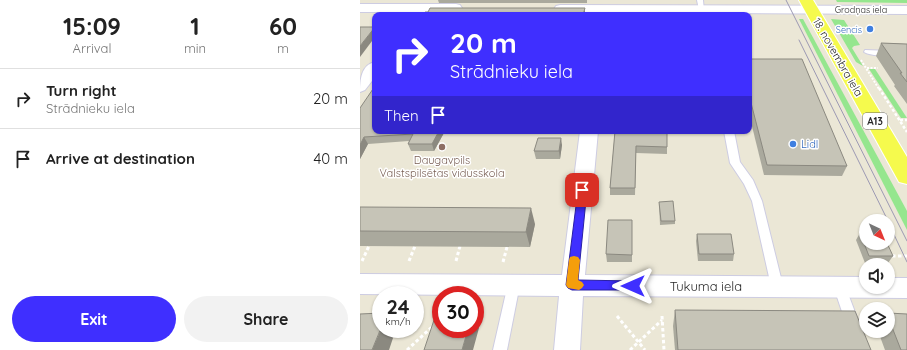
<!DOCTYPE html>
<html lang="en">
<head>
<meta charset="utf-8">
<style>
	:root { --surface:#fff; --page:#f2f2f2; --text:#222; --muted:#767676; --line:#e0e0e0; --accent:#3f2fff }
	body { margin:0; font-family:Quicksand,sans-serif; background:var(--page); color:var(--text); height:100vh; display:flex; flex-direction:column; font-size:15px; white-space:nowrap }
	* { box-sizing:border-box; margin:0 }
	p { font-size:13px; color:var(--muted) }
	.icon { flex:none; width:22px; height:22px; fill:none; stroke:currentColor; stroke-width:2; stroke-linecap:round; stroke-linejoin:round }
	.map { position:relative; flex:1; overflow:hidden }
	.side { display:flex; flex-direction:column; background:var(--surface); width:360px }
	.side>* { flex:none }
	.top-card { position:absolute; left:12px; top:12px; width:380px; height:122px; border-radius:8px; box-shadow:0 1px 3px #0004; background:#3f2fff; color:#fff; overflow:hidden }
	.needle { width:26px; rotate:137deg }
	.controls { position:absolute; left:499px; top:214px; display:grid; gap:8px }
	.controls a { display:grid; place-items:center; width:36px; height:36px; border-radius:50%; background:var(--surface); box-shadow:0 1px 3px #0004; font-size:20px }
	.speed { position:absolute; left:12px; top:286px; display:flex; gap:8px; font-size:20px; font-weight:700; text-align:center }
	.speed>* { display:grid; place-content:center; width:52px; height:52px; border-radius:50%; background:var(--surface); box-shadow:0 1px 3px #0004; line-height:1 }
	.speed small { font-size:10px; font-weight:400 }
	.speed .limit { border:6px solid #d22; background:#fff; color:#111 }
	.pin { position:absolute; display:grid; place-items:center; width:34px; height:34px; color:#fff; margin:-17px; border-radius:8px; box-shadow:0 2px 6px #0006 }
	.me { position:absolute; width:44px; margin:-22px; rotate:270deg; stroke-linejoin:round; filter:drop-shadow(0 0 3px #0008) }
	.turn { display:flex; align-items:center; gap:14px; height:84px; padding:0 12px; font-size:18px }
	.turn .icon { width:52px; height:52px; stroke-width:2.5 }
	.turn b { display:block; font-size:28px; line-height:34px }
	.then { display:flex; align-items:center; height:38px; padding:0 12px; background:#0003; gap:8px; font-size:15px }
	.eta { display:flex; justify-content:space-evenly; align-items:center; height:68px; text-align:center }
	.eta b { font-size:24px; font-weight:700; line-height:28px }
	.primary-button { display:flex; gap:8px; margin-top:auto; padding:8px 12px }
	.primary-button a { flex:1; height:46px; border-radius:24px; background:var(--accent); color:#fff; font-size:16px; font-weight:700; line-height:46px; text-align:center }
	.primary-button a+a { background:var(--page); color:var(--text) }
	ul { padding:0; list-style:none }
	li { display:flex; align-items:center; gap:12px; height:60px; padding:0 12px; border-top:1px solid var(--line) }
	li div { flex:1 }
	li b { display:block; font-size:15px }
	li em { font-style:normal }
	main { display:flex; flex:1; min-height:0 }
	.map>svg:first-child { display:block }
	.green { fill:#95e68e }
	.lines { fill:none; stroke-linecap:round; stroke-linejoin:round }
	.lane-casing { stroke:#cdcce2; stroke-width:2 }
	.street-casing { stroke:#cdcce2; stroke-width:2 }
	.primary-casing { stroke:#fff; stroke-width:2 }
	.path-far2 { stroke:#fff; stroke-width:2; stroke-dasharray:2 1.5; stroke-linecap:butt }
	.path-far1 { stroke:#fff; stroke-width:2.5; stroke-dasharray:3 2; stroke-linecap:butt }
	.path { stroke:#fff; stroke-width:3; stroke-dasharray:3.5 2.5; stroke-linecap:butt }
	.lane { fill:#fff; fill-rule:evenodd }
	.street { fill:#fff; fill-rule:evenodd }
	.primary { fill:#f5fa4d; fill-rule:evenodd }
	.tram { stroke:#9c99b3; stroke-width:1 }
	.wall { fill:#aaa99d }
	.shaded-wall { fill:#8b8980 }
	.building { fill:#c6c4b7; stroke:#8b8980 }
	.route { fill:#3f2fff; stroke:#291fa6 }
	.slow { fill:#f59e0b }
	.shop-dot { fill:#3f7fe0; stroke:#fff; stroke-width:1.5 }
	.education-dot { fill:#8d6e63; stroke:#fff; stroke-width:1.5 }
	.labels { text-anchor:middle; dominant-baseline:central; stroke-width:3; stroke-linejoin:round; paint-order:stroke }
	.far-street-label { font-size:9px; fill:#272727; stroke:#fff }
	.far-shop-label { font-size:9px; fill:#366cbe; stroke:#fff; text-anchor:end }
	.shield { fill:#fff; stroke:#686868; stroke-width:1 }
	.shield-label { font-size:10px; font-weight:bold; fill:#272727 }
	.street-label { font-size:11px; fill:#272727; stroke:#fff }
	.shop-label { font-size:11px; fill:#366cbe; stroke:#fff; text-anchor:start }
	.education-label { font-size:11px; fill:#785e54; stroke:#fff }
	.near-street-label { font-size:13px; fill:#272727; stroke:#fff }
</style>
</head>
<body>
<main>
<section class="side">
<div class="eta">
<div><b>15:09</b><p>Arrival</p></div>
<div><b>1</b><p>min</p></div>
<div><b>60</b><p>m</p></div>
</div>
<ul>
<li><svg class="icon" aria-label="right" viewBox="0 0 24 24"><path d="M7 20v-9h11M14 6l5 5-5 5"/></svg><div><b>Turn right</b><p>Strādnieku iela</p></div><em>20 m</em></li>
<li><svg class="icon" aria-label="arrive" viewBox="0 0 24 24"><path d="M6 21V4h12l-3 4 3 4H6"/></svg><div><b>Arrive at destination</b></div><em>40 m</em></li>
</ul>
<div class="primary-button"><a>Exit</a><a>Share</a></div>
</section>
<div class="map">
<svg width="547" height="350" viewBox="0 0 547 350">
	<rect width="100%" height="100%" fill="#ebe7d6"/>
	<!-- green -->
	<g class="green">
		<path d="M476,0h71v3l-70,-1z"/>
		<path d="M439,19h4l104,192v19z"/>
		<path d="M471,19l13,1 16,25 -6,1 -2,2 11,18 -7,-4z"/>
		<path d="M509,69h6l32,49h-6z"/>
	</g>
	<g class="lines">
		<defs>
			<g id="lane">
				<path d="M337,0h6l1,11 -5,-1z"/>
				<path d="M505,50l26,1 4,2c-6,4 -25,3 -31,-1z"/>
				<path d="M364,131h10l6,31 13,18 9,21 21,85 -2,4 -4,1 -4,-1 -2,-4 -19,-85 -8,-17 -14,-21z"/>
				<path d="M154,279l4,1 2,4 -13,66h-14l15,-66 2,-4z"/>
				<path d="M480,283l4,1 2,4 23,62h-14l-21,-62 2,-4z"/>
			</g>
			<g id="street">
				<path d="M0,4h96l4,1 2,3 -2,3 -4,1h-96z"/>
				<path d="M200,5l347,1v8l-351,-2 -2,-3 2,-3z"/>
				<path d="M15,62v15l-10,13 -5,2c0,-12 1,-27 15,-30z"/>
				<path d="M220,131h18l-13,144 281,2v10h22v-9h19v20l-324,-2 -3,54h-26l5,-54 -199,-2v-20l202,1z"/>
			</g>
			<path id="primary" d="M439,0h14l94,157v27l-8,-2z"/>
		</defs>
		<!-- lane casing -->
		<use href="#lane" class="lane-casing"/>
		<!-- street casing -->
		<use href="#street" class="street-casing"/>
		<!-- primary casing -->
		<use href="#primary" class="primary-casing"/>
		<!-- path-far2 -->
		<g class="path-far2">
			<path d="M501,60l18,29"/>
			<path d="M507,68h11"/>
		</g>
		<!-- path-far1 -->
		<g class="path-far1">
			<path d="M519,88l28,44"/>
			<path d="M540,120h7"/>
		</g>
		<!-- path -->
		<g class="path">
			<path d="M532,256h15"/>
			<path d="M2,261l7,-15"/>
			<path d="M49,261l6,-15"/>
			<path d="M96,261l4,-15"/>
			<path d="M143,262l4,-15"/>
			<path d="M257,316l28,34"/>
			<path d="M302,316l2,34"/>
			<path d="M47,350l26,-24"/>
			<path d="M270,350l32,-30"/>
		</g>
		<!-- lane -->
		<use href="#lane" class="lane"/>
		<!-- street -->
		<use href="#street" class="street"/>
		<!-- primary -->
		<use href="#primary" class="primary"/>
		<!-- tram -->
		<g class="tram">
			<path d="M426,0l121,241"/>
			<path d="M439,40l89,181"/>
			<path d="M528,222l19,40"/>
		</g>
	</g>
	<!-- wall -->
	<g class="wall">
		<path d="M78,0h149v3h-148z"/>
		<path d="M521,43l26,1v60l-13,-18 1,-1 -19,-29z"/>
		<path d="M389,59l98,107 -5,10 -78,-1 -15,-61z"/>
		<path d="M0,108l15,23h70l-11,20h-23l-3,-7 1,-3 -41,3 -8,15z"/>
		<path d="M255,131l52,16v7l-31,-1 -1,42h-25v-7z"/>
		<path d="M202,145l-2,14h-24l-2,-8z"/>
		<path d="M299,202l16,19v3l-15,1z"/>
		<path d="M0,207l175,17 -5,23 -170,-1z"/>
		<path d="M272,220v42h-25l-1,-8z"/>
		<path d="M500,233l33,23 -5,7h-23l-9,-23z"/>
		<path d="M337,234l37,20 -1,7h-35l-2,-20z"/>
		<path d="M315,310l196,40h-196l-2,-24z"/>
		<path d="M528,313l19,37h-22l-7,-19h10z"/>
	</g>
	<!-- shaded-wall -->
	<g class="shaded-wall">
		<path d="M225,8v7h-2z"/>
		<path d="M15,27v10l-15,20v-11z"/>
		<path d="M79,131h6l-11,20 -2,-7z"/>
		<path d="M4,137l4,7 -8,15v-14z"/>
		<path d="M201,138l1,7 -2,14 -1,-8z"/>
		<path d="M171,208l4,16 -5,23 -4,-15z"/>
		<path d="M115,320l4,8 -6,22h-11l6,-21h7z"/>
		<path d="M21,329h15l-7,21h-17z"/>
	</g>
	<!-- building -->
	<g class="building">
		<path d="M70,8h155l-2,7h-161l3,-3h3z"/>
		<path d="M278,14v1h-15z"/>
		<path d="M0,27h15l-15,19z"/>
		<path d="M521,43l25,1h1v38l-7,-9h2z"/>
		<path d="M389,59h53l45,107 -80,-1 -18,-70z"/>
		<path d="M15,86v45h64l-7,13h-24l5,-10 -49,3 -4,8v-37z"/>
		<path d="M255,131h52v16l-31,-1 -1,42h-25z"/>
		<path d="M178,138h23l-2,13h-25z"/>
		<path d="M313,201l2,20h-14l-2,-19z"/>
		<path d="M0,207l171,1 -5,24 -166,-1z"/>
		<path d="M248,220h24v35l-26,-1z"/>
		<path d="M500,233h6v10h21l6,13h-24z"/>
		<path d="M337,234h34l3,20h-35z"/>
		<path d="M315,310l180,1 16,39h-193z"/>
		<path d="M21,313v15l-9,22h-12v-36z"/>
		<path d="M528,313l19,1v36h-6l-13,-33z"/>
		<path d="M76,314h5v15h27l-6,21h-38z"/>
	</g>
	<!-- route -->
	<path class="route" d="M222,186l5,4 -9,90 55,1 4,1 2,4 -2,3 -4,1h-61l-4,-2 -2,-3 12,-95z"/>
	<!-- slow -->
	<path class="slow" d="M214,256l4,1 2,3 -2,20 4,2 2,3 -2,3 -3,2 -11,-2 -2,-3 3,-25 1,-3z"/>
	<!-- markers -->
	<g class="shop-dot">
		<circle cx="510" cy="29" r="4"/>
		<circle cx="433" cy="144" r="4"/>
	</g>
	<circle class="education-dot" cx="82" cy="147" r="4"/>
	<g class="labels">
		<!-- far-street labels -->
		<g class="far-street-label">
			<text x="501" y="9">Grodņas iela</text>
		</g>
		<!-- far-shop labels -->
		<g class="far-shop-label">
			<text x="502" y="29">Sencis</text>
		</g>
		<!-- shield labels -->
		<rect class="shield" x="503" y="113" width="24" height="16" rx="3"/>
		<g class="shield-label">
			<text x="515" y="121">A13</text>
		</g>
		<!-- street labels -->
		<g class="street-label">
			<text transform="translate(478 57) rotate(60)">18. novembra iela</text>
		</g>
		<!-- shop labels -->
		<g class="shop-label">
			<text x="441" y="144">Lidl</text>
		</g>
		<!-- education labels -->
		<g class="education-label">
			<text x="82" y="160">Daugavpils<tspan x="82" dy="13">Valstspilsētas vidusskola</tspan></text>
		</g>
		<!-- near-street labels -->
		<g class="near-street-label">
			<text x="346" y="286">Tukuma iela</text>
		</g>
	</g>
</svg>
<div class="controls">
<a><svg class="needle" viewBox="-14 -14 28 28"><path d="M0-13l5 13h-10z" fill="#e53935"/><path d="M0 13l5-13h-10z" fill="#767676"/></svg></a>
<a><svg class="icon" aria-label="sound" viewBox="0 0 24 24"><path d="M4 9h4l5-4v14l-5-4H4zM17 9q2 3 0 6"/></svg></a>
<a><svg class="icon" aria-label="layers" viewBox="0 0 24 24"><path d="M12 4l9 5-9 5-9-5zM3 14l9 5 9-5"/></svg></a>
</div>
<div class="speed"><div>24<small>km/h</small></div><div class="limit">30</div></div>
<div class="pin" style="left:222px;top:190px;background:#d93025"><svg class="icon" aria-label="arrive" viewBox="0 0 24 24"><path d="M6 21V4h12l-3 4 3 4H6"/></svg></div>
<svg class="me" style="left:273px;top:286px" viewBox="-20 -20 40 40"><path d="M0-17L14 15 0 8-14 15z" fill="#3f2fff" stroke="#fff" stroke-width="4"/></svg>
<div class="top-card">
<div class="turn"><svg class="icon" aria-label="right" viewBox="0 0 24 24"><path d="M7 20v-9h11M14 6l5 5-5 5"/></svg><div><b>20 m</b>Strādnieku iela</div></div>
<div class="then">Then<svg class="icon" aria-label="arrive" viewBox="0 0 24 24"><path d="M6 21V4h12l-3 4 3 4H6"/></svg></div>
</div>
</div>
</main>
</body>
</html>
